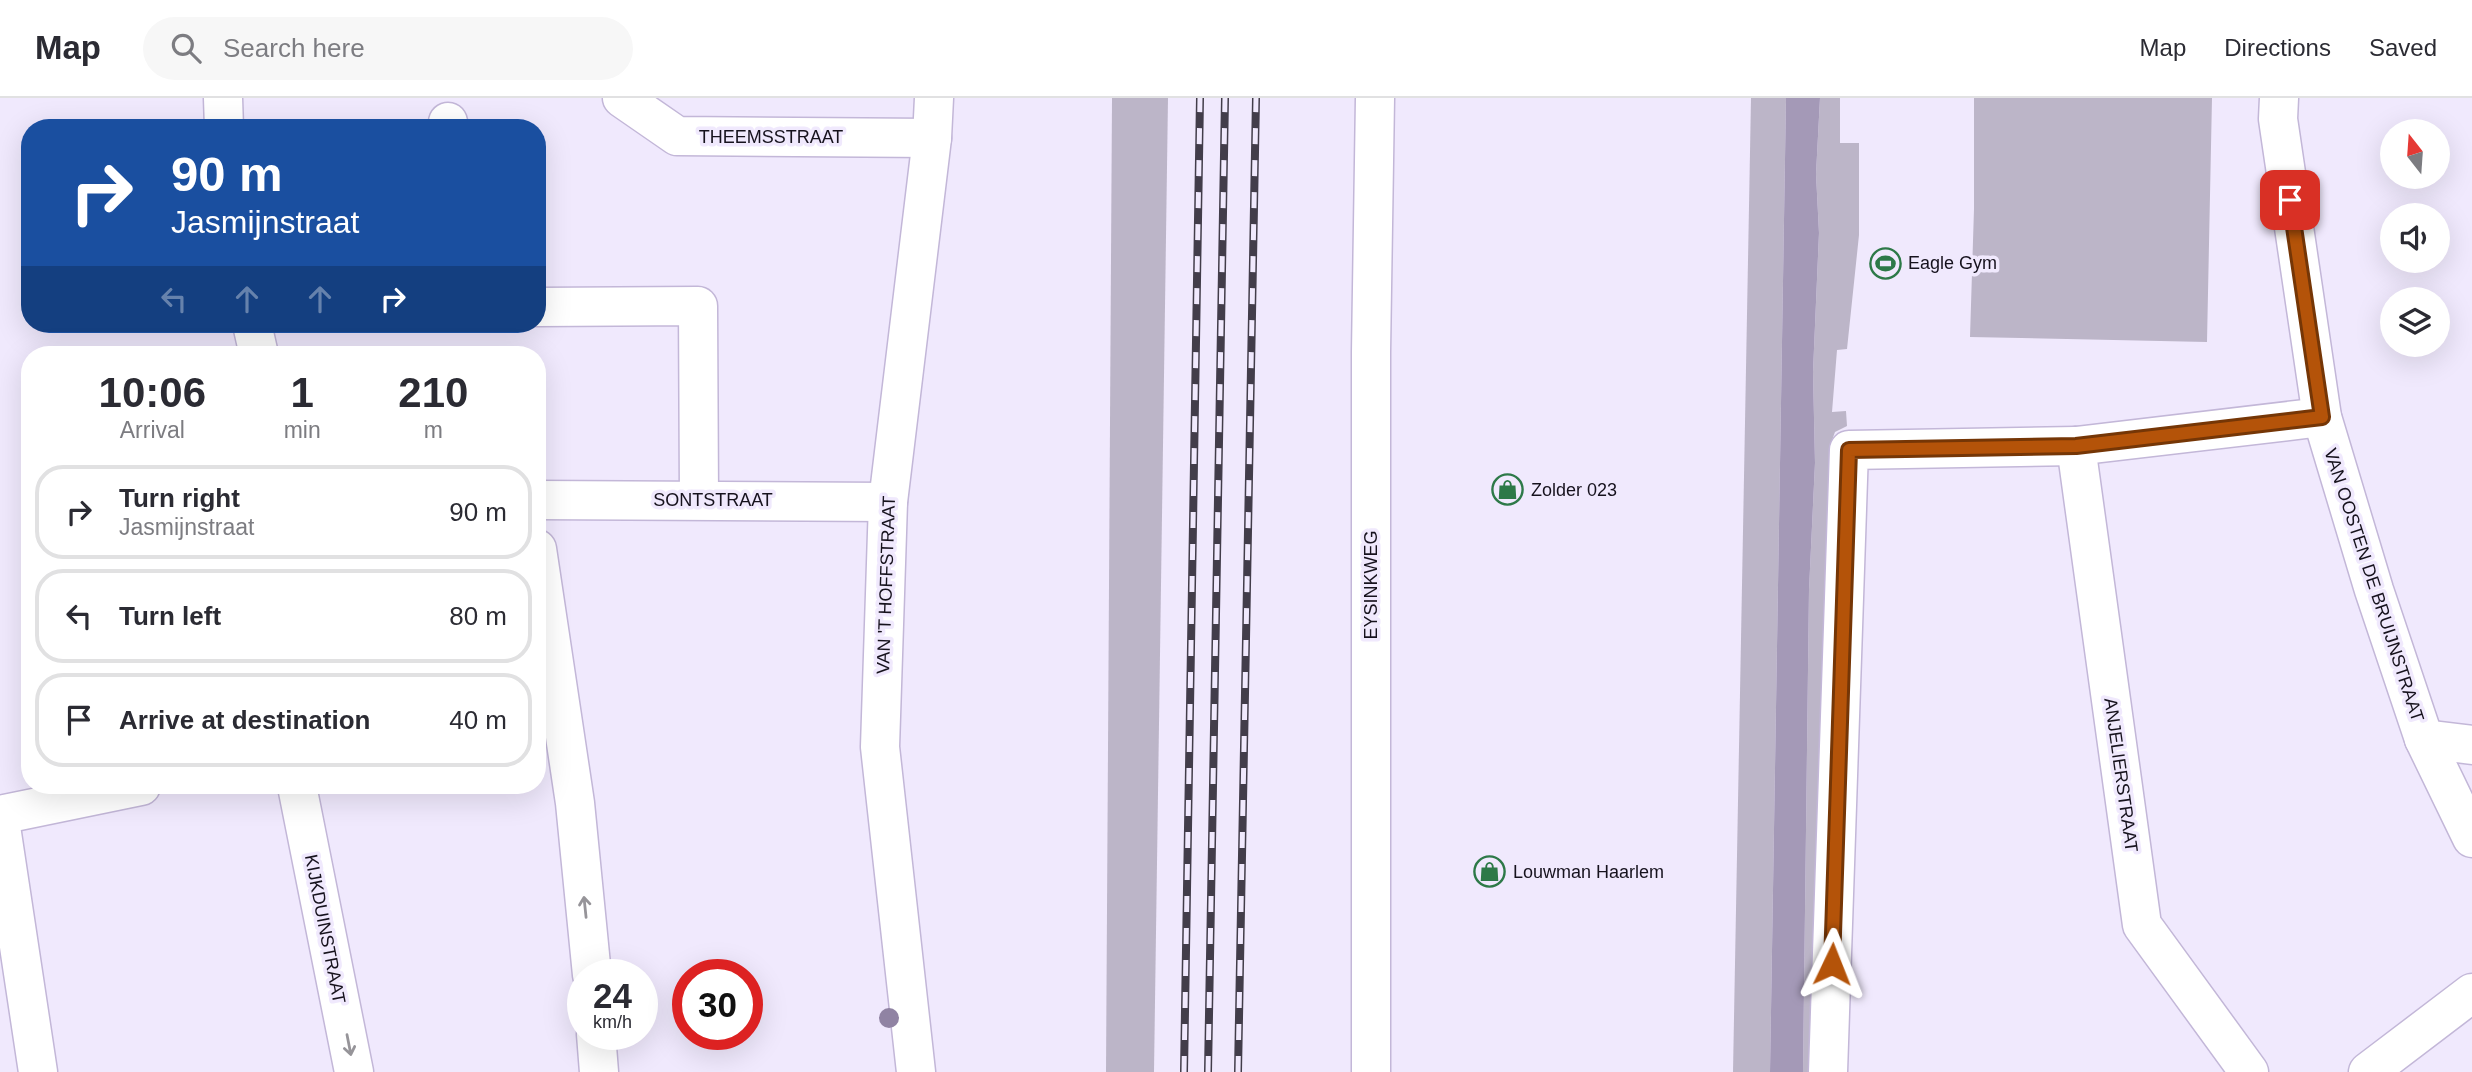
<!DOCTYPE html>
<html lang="en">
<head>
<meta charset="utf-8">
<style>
	:root { --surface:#fff; --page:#f7f7f7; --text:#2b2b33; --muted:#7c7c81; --line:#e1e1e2 }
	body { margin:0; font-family:Arial,sans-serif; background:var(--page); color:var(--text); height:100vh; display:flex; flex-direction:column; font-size:26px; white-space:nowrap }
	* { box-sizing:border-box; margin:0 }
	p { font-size:23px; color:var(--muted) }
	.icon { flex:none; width:38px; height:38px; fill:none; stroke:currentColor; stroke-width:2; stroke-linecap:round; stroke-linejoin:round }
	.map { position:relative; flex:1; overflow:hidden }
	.side { position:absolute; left:21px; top:248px; width:525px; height:448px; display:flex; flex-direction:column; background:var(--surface); border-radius:28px; box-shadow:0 7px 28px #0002 }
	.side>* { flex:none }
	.top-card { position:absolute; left:21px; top:21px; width:525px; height:214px; border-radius:28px; box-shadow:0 7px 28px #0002; background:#1a4fa0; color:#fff; overflow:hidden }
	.needle { width:46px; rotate:343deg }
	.tools { position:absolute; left:2380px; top:21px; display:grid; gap:14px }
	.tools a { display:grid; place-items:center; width:70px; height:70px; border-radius:50%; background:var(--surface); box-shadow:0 7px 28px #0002; font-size:35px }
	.speed { position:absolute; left:567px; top:861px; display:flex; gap:14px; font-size:35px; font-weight:700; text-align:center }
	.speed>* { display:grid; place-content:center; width:91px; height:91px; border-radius:50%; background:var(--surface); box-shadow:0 7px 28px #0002; line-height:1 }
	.speed small { font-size:18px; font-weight:400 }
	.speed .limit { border:10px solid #d22; background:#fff; color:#111 }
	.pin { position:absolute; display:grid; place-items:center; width:60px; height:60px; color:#fff; margin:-30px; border-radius:14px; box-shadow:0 4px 10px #0006 }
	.me { position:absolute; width:77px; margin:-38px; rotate:2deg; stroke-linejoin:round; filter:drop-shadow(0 0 5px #0008) }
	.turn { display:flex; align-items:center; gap:24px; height:147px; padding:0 35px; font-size:32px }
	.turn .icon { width:91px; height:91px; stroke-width:2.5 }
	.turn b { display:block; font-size:49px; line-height:60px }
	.lanes { display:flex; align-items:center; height:66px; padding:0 35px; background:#0003; justify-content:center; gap:35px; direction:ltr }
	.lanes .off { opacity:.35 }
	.eta { display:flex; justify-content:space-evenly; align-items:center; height:119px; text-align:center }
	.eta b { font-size:42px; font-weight:800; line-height:49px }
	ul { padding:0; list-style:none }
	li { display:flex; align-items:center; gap:21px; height:94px; margin:0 14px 10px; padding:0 21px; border:4px solid var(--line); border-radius:28px }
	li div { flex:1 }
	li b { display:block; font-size:26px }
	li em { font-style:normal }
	header { display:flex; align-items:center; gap:42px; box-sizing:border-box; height:98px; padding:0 35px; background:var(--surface); border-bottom:2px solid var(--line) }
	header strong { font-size:33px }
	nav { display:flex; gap:38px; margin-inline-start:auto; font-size:24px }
	.search { width:490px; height:63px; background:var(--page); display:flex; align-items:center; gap:18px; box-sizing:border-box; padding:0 24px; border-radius:38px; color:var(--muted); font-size:26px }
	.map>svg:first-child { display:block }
	.green { fill:#bcb5c8 }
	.water { fill:#a499b7 }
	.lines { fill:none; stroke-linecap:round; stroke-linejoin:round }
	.minor-casing { stroke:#c3b7d8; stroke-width:41 }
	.minor { stroke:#fff; stroke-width:38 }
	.rail-casing { stroke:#423d4a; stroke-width:8 }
	.rail { stroke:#f0e9fd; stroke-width:5; stroke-dasharray:16; stroke-linecap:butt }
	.tree { fill:#9083a3 }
	.oneway { stroke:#969499 }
	.route-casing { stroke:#753606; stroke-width:18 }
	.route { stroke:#b45309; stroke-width:12 }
	.labels { text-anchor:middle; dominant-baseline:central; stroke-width:7; stroke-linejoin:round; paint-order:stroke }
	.street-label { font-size:18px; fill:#16121d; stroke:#f0e9fd }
	.poi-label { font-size:18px; fill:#16121d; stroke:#f0e9fd; text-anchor:start }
</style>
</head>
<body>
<header>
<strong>Map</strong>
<div class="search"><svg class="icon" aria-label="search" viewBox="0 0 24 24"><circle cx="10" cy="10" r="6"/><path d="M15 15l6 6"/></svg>Search here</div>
<nav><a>Map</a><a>Directions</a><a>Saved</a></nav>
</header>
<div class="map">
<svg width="2472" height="974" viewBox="0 0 2472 974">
	<rect width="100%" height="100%" fill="#f0e9fd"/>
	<!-- green -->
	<g class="green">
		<path d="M1112,0h56l-14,974h-48z"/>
		<path d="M1751,0h35l-16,974h-37z"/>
		<path d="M1820,0h20v45h19v92l-12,114 -10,1 -5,62 14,-1 1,15 -12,6 -4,11 -14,629h-14l6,-482 6,-127 -2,-91 6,-139 -3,-59z"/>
		<path d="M1974,0h238l-5,244 -237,-5 4,-128z"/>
	</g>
	<!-- water -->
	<path class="water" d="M1786,0h34l-4,76 3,59 -6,139 2,91 -6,127 -6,482h-33z"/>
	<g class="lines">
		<defs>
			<g id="minor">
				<path d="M223,0l1,30"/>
				<path d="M622,0l55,38 255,2"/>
				<path d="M2279,0l-1,21 44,298 52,173 50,149 48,99"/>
				<path d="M448,24l1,6"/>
				<path d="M537,209l161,-1 1,193"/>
				<path d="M252,226l7,31"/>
				<path d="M2076,348l66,479 107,147"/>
				<path d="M537,402l351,2"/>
				<path d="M537,451l38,254 17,172"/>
				<path d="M2424,641l48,6"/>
				<path d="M297,688l57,286"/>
				<path d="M0,717l141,-29"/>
				<path d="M0,722l38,252"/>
				<path d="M596,936l3,38"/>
				<path d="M916,974l-36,-325 8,-245 44,-364 2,-40"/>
				<path d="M1371,974v-720l4,-254"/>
				<path d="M1828,974l21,-622 227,-4 246,-29"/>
				<path d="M2368,974l104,-79"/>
			</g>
		</defs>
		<!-- minor casing -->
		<use href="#minor" class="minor-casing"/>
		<!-- minor -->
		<use href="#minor" class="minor"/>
		<defs>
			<g id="rail">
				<path d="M1184,974l16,-974"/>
				<path d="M1208,974l17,-974"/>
				<path d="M1238,974l18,-974"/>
			</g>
		</defs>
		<!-- rail casing -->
		<use href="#rail" class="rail-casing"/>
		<!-- rail -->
		<use href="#rail" class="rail"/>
	</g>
	<!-- trees -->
	<circle class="tree" cx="889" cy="920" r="10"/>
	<!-- one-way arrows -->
	<defs><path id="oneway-shaft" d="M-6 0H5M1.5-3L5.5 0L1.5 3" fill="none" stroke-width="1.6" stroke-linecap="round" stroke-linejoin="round" transform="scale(1.75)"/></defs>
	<g class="oneway">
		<use href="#oneway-shaft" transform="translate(585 809) rotate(-96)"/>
		<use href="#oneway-shaft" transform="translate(349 947) rotate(79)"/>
	</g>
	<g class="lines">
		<defs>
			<path id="route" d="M1832,866l17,-514 227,-4 246,-29 -32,-217"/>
		</defs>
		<!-- route casing -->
		<use href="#route" class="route-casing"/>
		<!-- route -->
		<use href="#route" class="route"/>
	</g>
	<!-- icons -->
	<defs>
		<symbol id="stadium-ring" viewBox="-11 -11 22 22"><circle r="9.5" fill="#f0e9fd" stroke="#2d7948" stroke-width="1.5"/><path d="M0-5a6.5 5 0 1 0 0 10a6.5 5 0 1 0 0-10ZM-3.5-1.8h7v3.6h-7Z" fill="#2d7948"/></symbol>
		<symbol id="shop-ring" viewBox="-11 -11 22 22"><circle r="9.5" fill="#f0e9fd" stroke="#2d7948" stroke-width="1.5"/><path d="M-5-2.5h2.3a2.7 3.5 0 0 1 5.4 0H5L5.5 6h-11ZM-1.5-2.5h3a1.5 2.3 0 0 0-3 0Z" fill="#2d7948"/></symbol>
	</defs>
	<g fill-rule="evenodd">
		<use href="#stadium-ring" x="1868" y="148" width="35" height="35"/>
		<use href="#shop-ring" x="1490" y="374" width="35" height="35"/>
		<use href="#shop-ring" x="1472" y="756" width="35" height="35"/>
	</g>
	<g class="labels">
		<!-- street labels -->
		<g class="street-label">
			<text x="771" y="39">THEEMSSTRAAT</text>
			<text x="713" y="402">SONTSTRAAT</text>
			<text transform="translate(886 487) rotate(-88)">VAN 'T HOFFSTRAAT</text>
			<text transform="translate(1371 487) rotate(-90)">EYSINKWEG</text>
			<text transform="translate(2374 487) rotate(72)">VAN OOSTEN DE BRUIJNSTRAAT</text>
			<text transform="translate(2121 677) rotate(82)">ANJELIERSTRAAT</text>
			<text transform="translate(325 831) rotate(79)">KIJKDUINSTRAAT</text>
		</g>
		<!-- poi labels -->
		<g class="poi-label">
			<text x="1908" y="165">Eagle Gym</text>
			<text x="1531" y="392">Zolder 023</text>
			<text x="1513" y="774">Louwman Haarlem</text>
		</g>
	</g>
</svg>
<div class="tools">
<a><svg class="needle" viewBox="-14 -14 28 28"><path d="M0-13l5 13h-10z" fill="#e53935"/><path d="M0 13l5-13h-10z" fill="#7c7c81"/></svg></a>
<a><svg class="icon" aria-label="sound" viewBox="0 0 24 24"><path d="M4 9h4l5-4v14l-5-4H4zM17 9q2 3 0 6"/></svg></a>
<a><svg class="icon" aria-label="layers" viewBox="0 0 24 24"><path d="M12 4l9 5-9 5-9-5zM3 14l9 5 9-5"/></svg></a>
</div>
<div class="speed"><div>24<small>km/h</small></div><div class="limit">30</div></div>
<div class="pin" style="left:2290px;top:102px;background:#d93025"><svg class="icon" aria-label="arrive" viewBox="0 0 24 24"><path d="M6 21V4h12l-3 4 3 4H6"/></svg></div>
<svg class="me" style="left:1832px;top:866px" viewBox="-20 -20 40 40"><path d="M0-17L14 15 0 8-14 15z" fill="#b45309" stroke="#fff" stroke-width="4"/></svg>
<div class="top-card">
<div class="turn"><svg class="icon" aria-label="right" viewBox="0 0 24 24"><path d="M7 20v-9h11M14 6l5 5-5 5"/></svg><div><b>90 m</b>Jasmijnstraat</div></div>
<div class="lanes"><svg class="icon off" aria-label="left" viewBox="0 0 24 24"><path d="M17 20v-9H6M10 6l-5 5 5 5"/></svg><svg class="icon off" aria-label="ahead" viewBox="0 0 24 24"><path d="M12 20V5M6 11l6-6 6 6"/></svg><svg class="icon off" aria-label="ahead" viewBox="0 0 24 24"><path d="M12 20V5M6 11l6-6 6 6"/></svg><svg class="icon" aria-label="right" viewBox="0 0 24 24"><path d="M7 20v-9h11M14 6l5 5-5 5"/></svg></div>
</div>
<section class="side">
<div class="eta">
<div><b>10:06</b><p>Arrival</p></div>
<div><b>1</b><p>min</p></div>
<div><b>210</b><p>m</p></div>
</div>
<ul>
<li><svg class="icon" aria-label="right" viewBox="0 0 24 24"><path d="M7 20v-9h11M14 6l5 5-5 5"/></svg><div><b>Turn right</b><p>Jasmijnstraat</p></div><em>90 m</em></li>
<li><svg class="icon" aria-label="left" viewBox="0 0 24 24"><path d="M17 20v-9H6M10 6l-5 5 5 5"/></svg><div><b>Turn left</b></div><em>80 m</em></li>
<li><svg class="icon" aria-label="arrive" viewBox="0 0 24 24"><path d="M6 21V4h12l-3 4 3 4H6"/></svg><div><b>Arrive at destination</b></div><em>40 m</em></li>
</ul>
</section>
</div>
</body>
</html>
